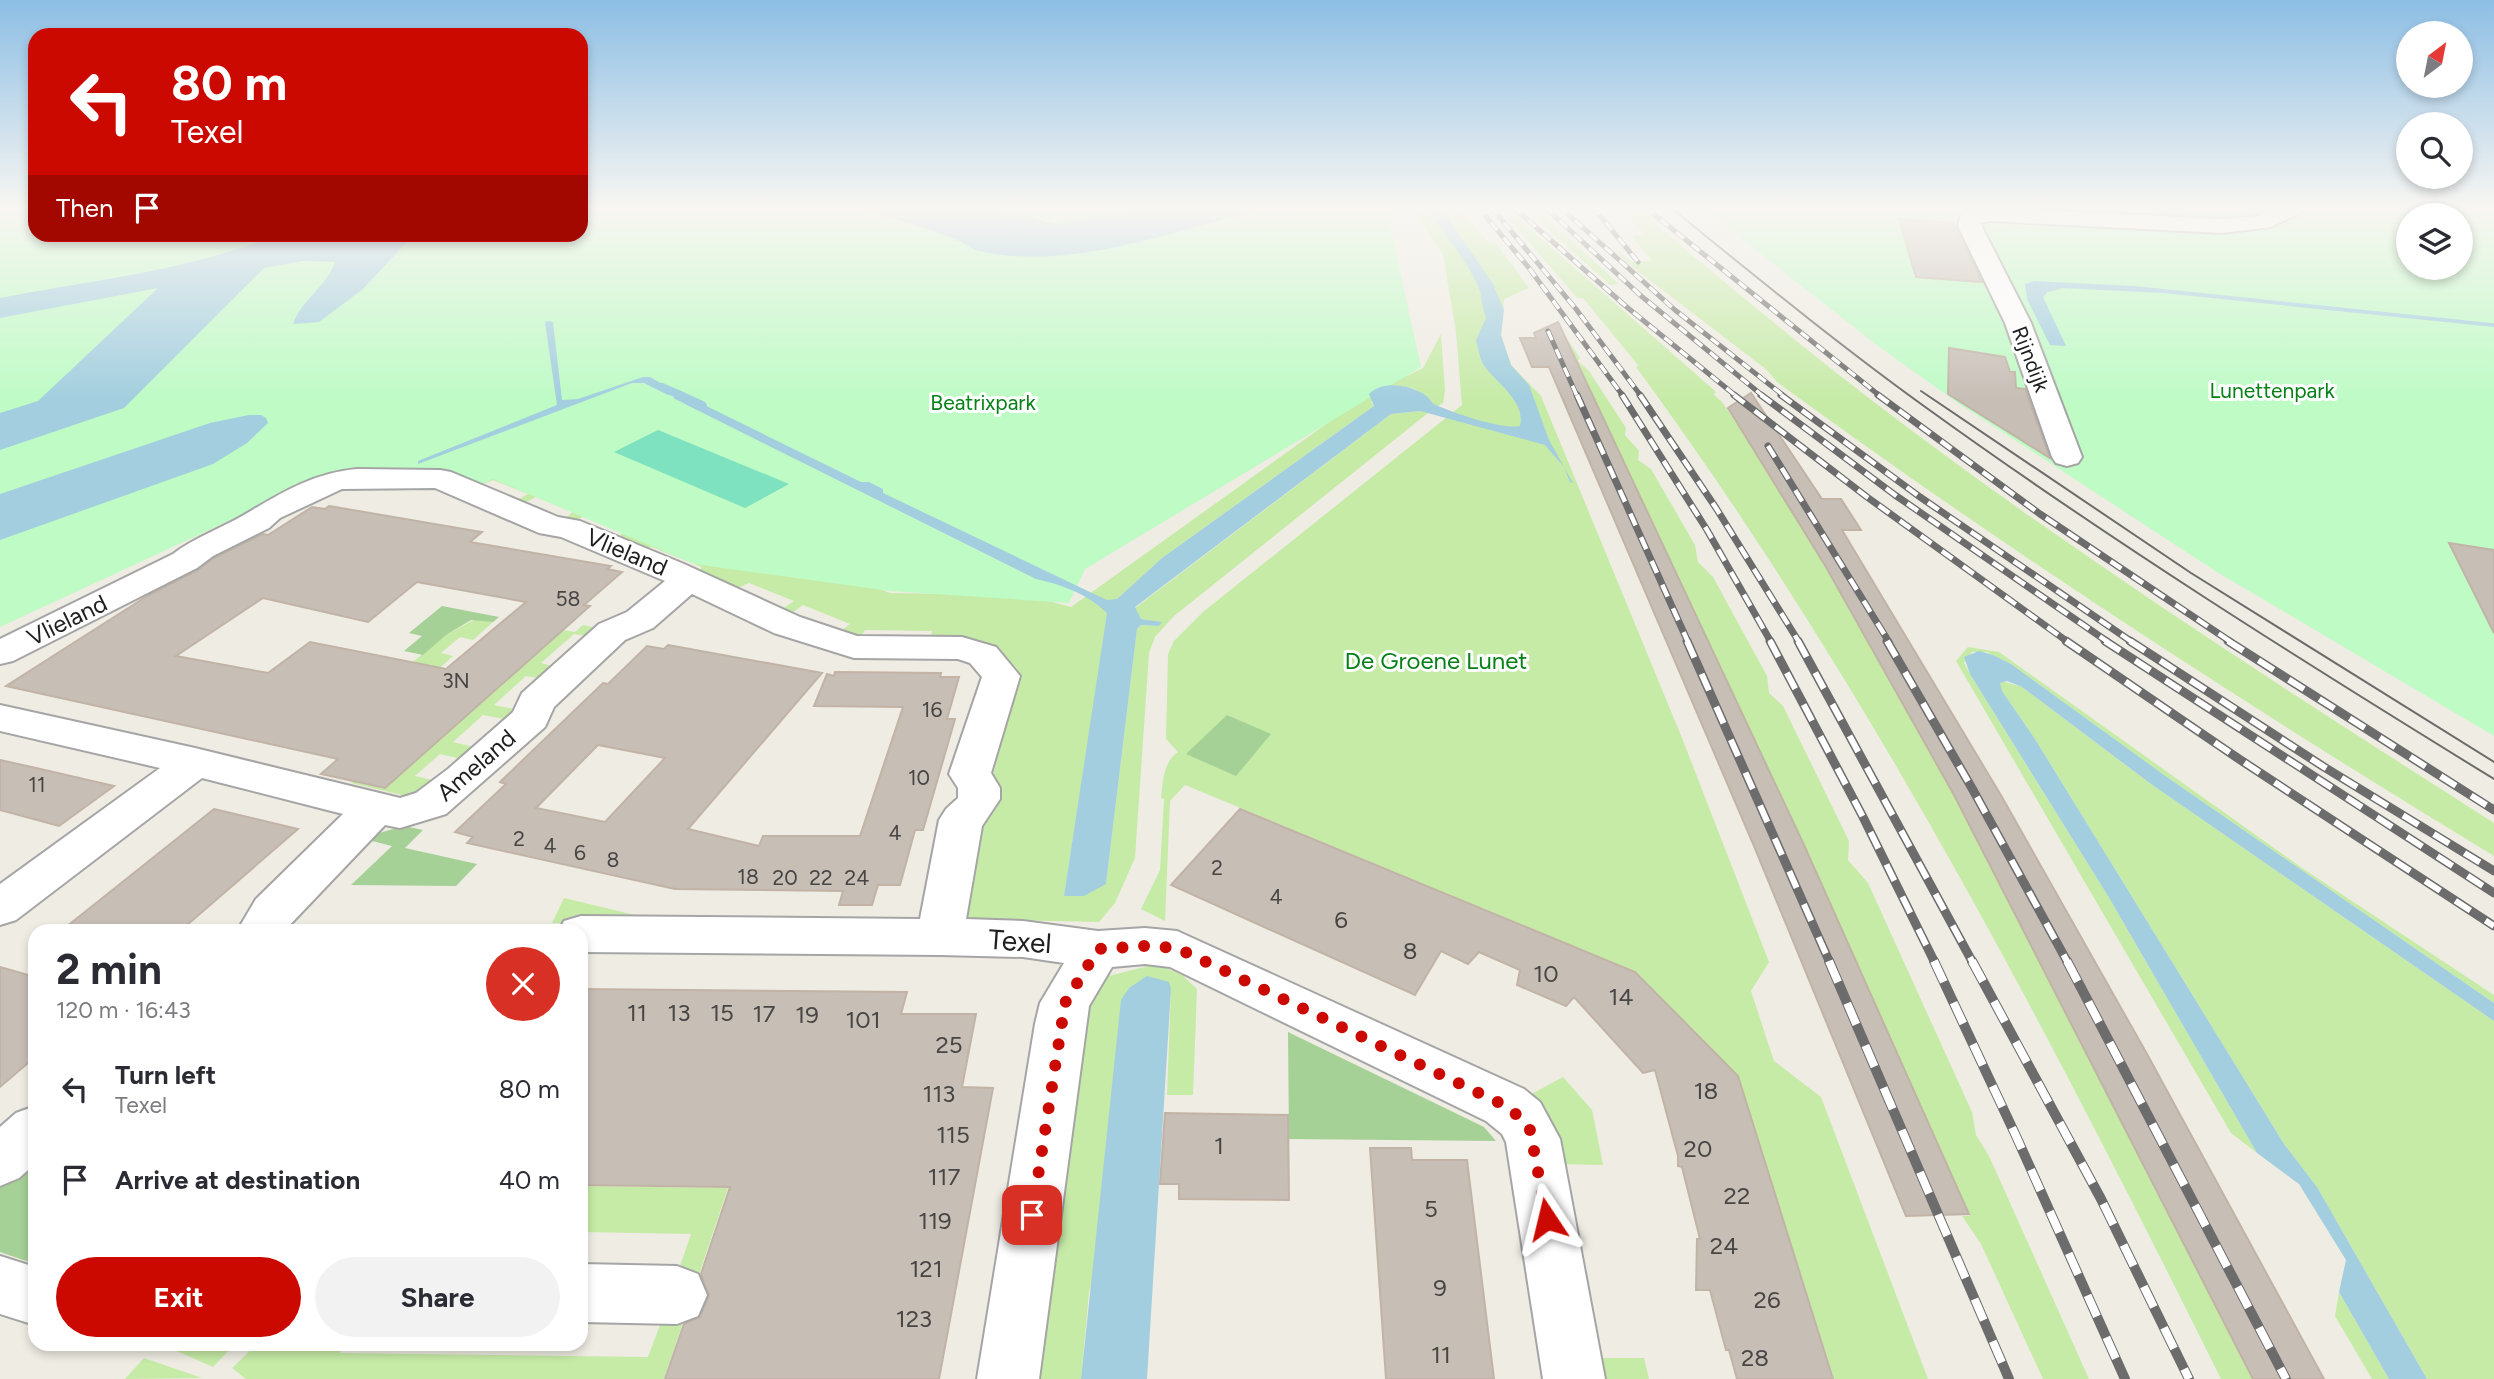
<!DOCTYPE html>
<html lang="en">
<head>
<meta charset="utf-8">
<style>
	:root { --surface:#fff; --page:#f2f2f3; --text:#2b2b33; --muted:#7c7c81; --accent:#cb0900 }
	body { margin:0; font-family:Figtree,sans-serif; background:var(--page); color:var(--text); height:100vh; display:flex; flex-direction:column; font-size:26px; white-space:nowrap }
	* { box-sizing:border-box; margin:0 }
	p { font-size:23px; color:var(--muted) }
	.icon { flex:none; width:38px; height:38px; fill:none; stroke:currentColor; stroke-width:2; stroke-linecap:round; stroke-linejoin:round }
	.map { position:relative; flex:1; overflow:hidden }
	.details { position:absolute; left:28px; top:924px; width:560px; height:427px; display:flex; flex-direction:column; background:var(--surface); border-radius:21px; box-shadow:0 4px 10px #0003 }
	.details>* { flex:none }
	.guide { position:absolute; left:28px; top:28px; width:560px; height:214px; border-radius:21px; box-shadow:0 4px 10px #0003; background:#cb0900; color:#fff; overflow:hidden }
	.needle { width:46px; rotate:32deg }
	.tools { position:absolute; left:2396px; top:21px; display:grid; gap:14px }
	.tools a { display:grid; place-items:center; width:77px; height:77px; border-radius:50%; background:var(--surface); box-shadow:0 4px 10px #0003; font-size:35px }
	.pin { position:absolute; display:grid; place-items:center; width:60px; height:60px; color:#fff; margin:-30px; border-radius:14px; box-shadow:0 4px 10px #0006 }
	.me { position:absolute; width:77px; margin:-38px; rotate:350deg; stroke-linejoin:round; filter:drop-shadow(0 0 5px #0008) }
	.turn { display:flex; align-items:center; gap:24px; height:147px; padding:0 28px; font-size:32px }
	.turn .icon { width:91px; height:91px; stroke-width:2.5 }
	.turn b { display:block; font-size:49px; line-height:60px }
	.then { display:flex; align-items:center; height:66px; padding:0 28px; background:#0003; gap:14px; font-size:26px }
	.round { display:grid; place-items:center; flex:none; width:74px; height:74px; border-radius:37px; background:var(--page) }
	.head { display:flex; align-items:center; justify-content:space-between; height:119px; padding:0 28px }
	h1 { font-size:42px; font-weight:700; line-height:52px }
	.cta { display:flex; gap:14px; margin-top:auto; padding:14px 28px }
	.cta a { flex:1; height:80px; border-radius:42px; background:var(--accent); color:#fff; font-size:28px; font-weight:700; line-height:80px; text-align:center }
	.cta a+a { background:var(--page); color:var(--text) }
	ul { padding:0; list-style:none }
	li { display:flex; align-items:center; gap:21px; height:91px; padding:0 28px }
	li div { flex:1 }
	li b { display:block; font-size:26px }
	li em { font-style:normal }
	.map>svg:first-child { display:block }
	.grass { fill:#c6eba7 }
	.forest { fill:#a5d096 }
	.park { fill:#befbc5; fill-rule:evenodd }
	.pitch { fill:#7ee1bf }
	.water { fill:#a2cedf }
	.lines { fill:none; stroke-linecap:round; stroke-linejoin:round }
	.stream-far1 { stroke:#a2cedf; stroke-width:8 }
	.stream { stroke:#a2cedf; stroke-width:10 }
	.building { fill:#c7beb6; stroke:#c1b3a5; stroke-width:2; fill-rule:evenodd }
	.minor-casing { stroke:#a5a5a5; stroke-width:4 }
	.minor { fill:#fff; fill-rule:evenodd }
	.tram { stroke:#6c6c6c; stroke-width:2 }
	.rail-far3-casing { stroke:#6c6c6c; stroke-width:5 }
	.rail-far2-casing { stroke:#6c6c6c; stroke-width:7 }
	.rail-far1-casing { stroke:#6c6c6c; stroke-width:9 }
	.rail-casing { stroke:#6c6c6c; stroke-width:10 }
	.rail-far3 { stroke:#fff; stroke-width:3.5; stroke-dasharray:10; stroke-linecap:butt }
	.rail-far2 { stroke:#fff; stroke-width:4.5; stroke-dasharray:13; stroke-linecap:butt }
	.rail-far1 { stroke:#fff; stroke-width:6; stroke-dasharray:18; stroke-linecap:butt }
	.rail { stroke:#fff; stroke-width:8; stroke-dasharray:23; stroke-linecap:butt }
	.route { stroke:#cb0900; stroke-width:12; stroke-dasharray:0 21.6 }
	.labels { text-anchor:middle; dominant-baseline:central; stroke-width:6; stroke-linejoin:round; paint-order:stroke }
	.far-street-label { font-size:21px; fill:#1e1e1e; stroke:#fff }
	.far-park-label { font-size:21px; fill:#078017; stroke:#fff }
	.number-label { font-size:21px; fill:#484644 }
	.street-label { font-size:24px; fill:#1e1e1e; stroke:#fff }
	.park-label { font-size:24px; fill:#078017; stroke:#fff }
	.near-number-label { font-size:24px; fill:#484644 }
	.near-street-label { font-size:28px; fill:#1e1e1e; stroke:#fff }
</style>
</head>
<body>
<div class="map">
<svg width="2494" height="1379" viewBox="0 0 2494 1379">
	<rect width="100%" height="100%" fill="#efece3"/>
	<!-- grass -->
	<g class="grass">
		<path d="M1410,207h48l31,36 6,-1 34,46 -25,11 -3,36 10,30 30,31 141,342 87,224 -18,29 23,70 47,36 107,282h-94l-96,-303 -102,-104 -451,-187 -15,16 -5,120 -24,-12 19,-39 4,-71 -3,-1c2,-16 2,-36 17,-46l-12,-13 2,-85 6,-13 29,-29 259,-207 -6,-73 -13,-78z"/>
		<path d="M1523,207h14l22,23h-2l2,3h4l56,51 -9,1z"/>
		<path d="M1621,207h14c88,74 176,148 268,217 190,143 391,271 591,399v33c-245,-149 -486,-305 -717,-474l-10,-12 -141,-108 -13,-16 18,16 21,-1 -21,-25 13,-1z"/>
		<path d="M1512,213l202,177 2,3 -3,1 9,8 30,44 74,121 128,228 299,584h-32c-173,-348 -354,-698 -585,-1012l2,-2 -55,-67h-6l-72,-84z"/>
		<path d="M1563,333l17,25 -2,3 11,10 37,57 -1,7 14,16 -1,9 13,9 44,76 3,17 15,15 54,99 2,17 14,13 66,135 -1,19 20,23 104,229 4,23 13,21 100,223h-46l-62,-135 -19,-28h8l-166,-371z"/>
		<path d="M1441,334l4,56 -2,13 -5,3c-7,-3 -7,-6 -13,-10 -11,-11 -29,-11 -43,-9l-11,15 3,4 -212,152 -45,41 -9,14 -44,283 42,-12 31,-255 4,-4 18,1 2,-4 -20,-3 -6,-11 256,-194 29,-3 8,2 -254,203 -19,21 -6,16 -14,205 -20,45 -16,19 -135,-3 -2,-4 55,-247 -39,-28h-47l1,-9 -67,-1 -5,8 -19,-7 9,-7 -47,-19 -17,12 -8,-5 16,-11 -45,-18 -13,6 -39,-16 5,-6 -50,-20 -15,2 -23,-10 9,-6 -39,-17 -11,6 -9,-3 9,-7 -37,-15 -17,9 -7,-3 16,-9 -35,-14 -12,5 -23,-10 67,-21 365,139 109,2 42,4 30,8 279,-200 29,-28 28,-3 16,-8z"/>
		<path d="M476,619l17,3 -20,18 -13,-3 -19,16 12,3 -20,18h-35l48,-39z"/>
		<path d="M583,625l23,5 -9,8 -23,-4 -33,29 22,6 -13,11 -24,-4 -32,29 30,6 -10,10 -31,-6 -30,27 25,6 -13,12 -25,-6 -25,22 26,6 -26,13 -9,1 -55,-13 3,-2 31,7 178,-158 12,2z"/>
		<path d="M1968,647l31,5 303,216 192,127v8l-330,-228 -153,-111 -25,-12h-14l-8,11 6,11 138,222 149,257 -26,-20 -275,-472z"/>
		<path d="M2002,681l20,6 129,97 343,237v358h-67l-110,-192 -33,-43 -249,-405 -33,-48 -3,-5z"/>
		<path d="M564,898l71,17 -7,9 -76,-1z"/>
		<path d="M1156,964l26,11 15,14 -4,106h-26l4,-106 -82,303 -8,87h-51l47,-356 28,-46z"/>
		<path d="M1563,1077l29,33 11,55 -48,-1 -31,-66z"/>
		<path d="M581,1186l147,2 -64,191h-418l-14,-11 25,-24h87l-4,9 308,4 15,-40 15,-3 14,-42 -13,-3 12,-35 -110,-2z"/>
		<path d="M2339,1292l50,87h-17l-37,-63z"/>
		<path d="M161,1344h74l-22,23z"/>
		<path d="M144,1358l58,20 -77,1z"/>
		<path d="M1591,1358h53l5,21h-55z"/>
	</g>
	<!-- forest -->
	<g class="forest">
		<path d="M442,606l57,11 -6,5 -22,-2 -25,15 -23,20 -19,-4 18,-15 -13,-3z"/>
		<path d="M1227,715l44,19 -35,42 -50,-22z"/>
		<path d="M404,826l19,4 -18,18 72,16 -21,22 -105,-1 41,-39 -24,-6 11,-7z"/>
		<path d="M1288,1032l196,95 12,14 -207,-2z"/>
		<path d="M35,1148v116l-35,-12v-73z"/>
	</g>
	<!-- park -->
	<g class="park">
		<path d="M0,207h35v27h546v-27l881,2 -74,7 33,151 -336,202 -16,34 -179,-12 -196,-27 -201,-85 -11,5 -33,-12 -113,-1 -336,156z"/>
		<path d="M1701,207h793v529l-277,-164 -259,-169 -80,-57zM2408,215h52v53h-52z"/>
	</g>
	<!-- pitch -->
	<path class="pitch" d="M658,430l131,54 -44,24 -131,-56z"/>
	<!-- water -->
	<g class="water">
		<path d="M853,207h142l62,18 82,-18h134c-91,20 -201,66 -294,44 -8,-2 -16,-9 -24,-12 -33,-13 -68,-22 -102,-32z"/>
		<path d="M1436,207l5,2 51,73 12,28 -3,25 10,30 18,20 20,55 24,43 -3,-1 -6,-15 -19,-22 -125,-34 -29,3 -256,193 6,12 21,3 -3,4 -18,-1 -4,4 -31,255 -22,12h-20l43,-283c-20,-19 -43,-28 -71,-34l-353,-176 9,-4 169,83h8l14,7v4l209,100 15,7 10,-1 45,-41 212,-152 -5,-12c14,-14 41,-9 56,1 5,3 6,8 11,10 18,8 67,25 84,21 6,-24 -23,-43 -35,-59 -5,-7 -7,-19 -9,-27l10,-22c-3,-8 -4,-15 -5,-22 -4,-23 -40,-66 -53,-88z"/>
		<path d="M275,235h144l-11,6 -45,48 -44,33 -26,2c8,-24 35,-39 42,-62l-33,-1 -38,7 -140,140 -124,42v-37l38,-12 120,-113 -158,30v-20c92,-18 189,-27 275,-63z"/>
		<path d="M2034,281l100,5 357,37h3v4l-331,-34 -100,-5 -15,4 -5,5 23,49 -16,-1 -23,-46 -2,-15z"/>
		<path d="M548,321l5,1 9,78 16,-1 65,-22h7l28,16 -10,2 -24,-12h-12l-214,81v-3l139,-56 -12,-83z"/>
		<path d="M249,415h12l5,3 2,5 -21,20 -34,21 -213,76v-46l210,-71z"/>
		<path d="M1979,651l14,4 18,9 153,111 330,228v18l-343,-237 -129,-97 -15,-6 -7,2 2,8 33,48 249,405 33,43 110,192h-38l-50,-87 7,-32 -47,-76 -42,-31 -149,-257 -138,-222 -6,-17z"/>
		<path d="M1147,976l22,6 2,7 -24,390h-66l40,-379 8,-12z"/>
	</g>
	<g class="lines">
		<!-- stream-far1 -->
		<path class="stream-far1" d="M662,387l20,9"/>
		<!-- stream -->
		<path class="stream" d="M678,395l24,11"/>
	</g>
	<!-- building -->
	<g class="building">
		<path d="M1899,219l54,4 29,59 -66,-5z"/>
		<path d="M1558,322l246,523 165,369 -63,2 -152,-370 -205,-479h-17l-12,-29h16l-2,-5z"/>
		<path d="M1949,348l56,9 5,15h5l1,16 9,1 25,69 -102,-64z"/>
		<path d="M1751,393l71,106h19l20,31h-19l160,267 145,257 177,325h-71l-299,-584 -128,-228 -98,-159z"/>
		<path d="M329,506l153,26 -12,10 141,24 -4,3 15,3 -38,33 6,1 -205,182 -64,-14 17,-15 -332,-73 141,-90 51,-26 16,-12 49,-24 5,1 44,-28 13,2zM417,582l109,20 -80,67 -136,-27 -42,31 -92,-17 87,-58 105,24z"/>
		<path d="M2449,543l45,7v83z"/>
		<path d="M668,645l154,28 -134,156 71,17 4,-10h97l43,-129 -89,-1 13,-32 7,2 1,-4 106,1 -1,4h19l-12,42h8l-32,111h-8l-15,55h-22l-6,20h-33l4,-14 -168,-2 -208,-46 6,-6 -18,-5 51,-48 -6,-2 103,-99 5,1 39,-38 17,3zM598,745l67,13 -60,64 -69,-14z"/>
		<path d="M0,760l36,8 78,18 -55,40 -59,-16z"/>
		<path d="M214,809l84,20 -118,102h-119z"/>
		<path d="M1240,809l395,163 103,104 95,303h-96l-8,-29h-3l-16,-60h-14l1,-51h3l-18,-72 -4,-1v-10l-23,-86 -12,3 -69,-76 -8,9 -49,-21 3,-15 -41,-18 -11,12 -27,-13 -26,44 -244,-110z"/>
		<path d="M0,967l35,10v80l-35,30z"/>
		<path d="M581,989l326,3 -6,22h75l-14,73 31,1 -54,291h-274l19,-55 16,-7 9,-21 -8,-22 29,-87 -149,-2z"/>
		<path d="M1165,1113l123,2 1,85 -110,-1v-15h-19z"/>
		<path d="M1370,1148h41l1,12h55l27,219h-108z"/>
	</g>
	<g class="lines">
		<defs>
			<g id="minor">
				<path d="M1979,207l243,12 36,-3 19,-9h28l-3,5 -31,15 -49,6 -231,-12 -11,2 51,100 51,134 -4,6 -11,3 -11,-3 -4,-6 -47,-134 -47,-97 3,-11z"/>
				<path d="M357,469l83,1 11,2 107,45 22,4 104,43 116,53 57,19 105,1 34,10 24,29 -29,97 9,15v11l-18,27 -16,93 57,2 75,10 47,-3 32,3 347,158 16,13 20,37 45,240h-62l-37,-237 -4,-8 -16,-13 -316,-154 -25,-3 -33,3 -23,39 -50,373h-62l58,-355 5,-21 24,-40 -41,-6 -83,-2 -359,-3v-21h-22l5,-10 17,-5 339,3 19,-99 7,-11 12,-11v-10l-9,-14 33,-97 -12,-14 -12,-4 -104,-1 -80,-25 -82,-39 -39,34 -28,12 -71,67 -9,20 -99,87 -46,14 -15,-3 -101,106h-47l19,-32 87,-85 -141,-36 -186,142 -16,5v-41l160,-116 -160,-37v-26l195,43 205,50 16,-5 32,-24 65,-57 9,-19 77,-69 28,-12 38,-31 -104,-44 -22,-4 -104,-45 -93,1 -62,29 -11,10 -56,28 -16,12 -184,93 -13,3v-25l173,-85c22,-17 47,-25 71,-39 37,-22 69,-42 113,-46z"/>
				<path d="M35,1106v58l-16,14 -19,8v-59l16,-14z"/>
				<path d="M0,1256l35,11v58l-35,-11z"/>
				<path d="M581,1264l96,2 21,8 9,21 -9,21 -21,8 -96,-2z"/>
			</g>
		</defs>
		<!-- minor casing -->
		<use href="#minor" class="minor-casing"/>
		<!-- minor -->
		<use href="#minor" class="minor"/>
		<!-- tram -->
		<g class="tram">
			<path d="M1670,207c85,69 169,138 258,202 183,132 374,252 566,370"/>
			<path d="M1921,391l270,182 303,189"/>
		</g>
		<defs>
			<g id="rail-far3">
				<path d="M1478,207l51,61 94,128"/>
				<path d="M1491,207l85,102 65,87"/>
				<path d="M1513,207l115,101 108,88"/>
				<path d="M1545,207l95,88 123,101"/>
				<path d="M1560,207l115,103 109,86"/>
				<path d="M1593,207l45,55"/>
				<path d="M1645,207l235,189"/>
				<path d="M1548,331l29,65"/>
			</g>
			<g id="rail-far2">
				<path d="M1577,395l111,247"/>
				<path d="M1622,395l85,135 64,112"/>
				<path d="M1640,395l76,113 83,134"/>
				<path d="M1734,395l133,102 201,145"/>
				<path d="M1761,395l134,100 213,147"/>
				<path d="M1781,395l139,102 212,145"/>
				<path d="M1878,395l162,119 191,128"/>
				<path d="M1768,446l121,196"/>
			</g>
			<g id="rail-far1">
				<path d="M1687,641l143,322"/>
				<path d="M1770,641l93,176 72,146"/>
				<path d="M1798,641l175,322"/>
				<path d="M1887,641l86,149 95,173"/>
				<path d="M2066,641l173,118 255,167"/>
				<path d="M2105,641l389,252"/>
				<path d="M2130,641l194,126 170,104"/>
				<path d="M2228,641l266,169"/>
			</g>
			<g id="rail">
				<path d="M1829,961l180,418"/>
				<path d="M1934,961l82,175 109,243"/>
				<path d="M1972,961l129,238 88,180"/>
				<path d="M2067,961l219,418"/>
			</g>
		</defs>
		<!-- rail-far3 casing -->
		<use href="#rail-far3" class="rail-far3-casing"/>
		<!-- rail-far2 casing -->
		<use href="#rail-far2" class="rail-far2-casing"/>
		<!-- rail-far1 casing -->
		<use href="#rail-far1" class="rail-far1-casing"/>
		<!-- rail casing -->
		<use href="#rail" class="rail-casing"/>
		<!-- rail-far3 -->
		<use href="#rail-far3" class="rail-far3"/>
		<!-- rail-far2 -->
		<use href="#rail-far2" class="rail-far2"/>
		<!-- rail-far1 -->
		<use href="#rail-far1" class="rail-far1"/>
		<!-- rail -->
		<use href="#rail" class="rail"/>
	</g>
	<!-- sky -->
	<linearGradient id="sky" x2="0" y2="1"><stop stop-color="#8cbee4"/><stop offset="0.52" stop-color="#f8f6f2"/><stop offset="1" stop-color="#f8f6f2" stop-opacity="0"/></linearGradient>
	<rect width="2494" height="400" fill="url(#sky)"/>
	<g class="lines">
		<!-- route -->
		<path class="route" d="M1032,1215l33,-212 33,-54 47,-3 32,2 327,157 17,13 9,12 17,89"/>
	</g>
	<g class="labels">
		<!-- far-street labels -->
		<g class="far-street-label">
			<text transform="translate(2031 359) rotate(69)">Rijndijk</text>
		</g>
		<!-- far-park labels -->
		<g class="far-park-label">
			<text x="2272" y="390">Lunettenpark</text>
			<text x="983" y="402">Beatrixpark</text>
		</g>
		<!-- number labels -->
		<g class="number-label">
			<text x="568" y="598">58</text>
			<text x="456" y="680">3N</text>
			<text x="932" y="709">16</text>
			<text x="919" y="777">10</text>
			<text x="37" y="784">11</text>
			<text x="895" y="832">4</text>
			<text x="519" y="838">2</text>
			<text x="550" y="845">4</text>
			<text x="580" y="852">6</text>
			<text x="613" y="859">8</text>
			<text x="1217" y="867">2</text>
			<text x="748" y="876">18</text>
			<text x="785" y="877">20</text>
			<text x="821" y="877">22</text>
			<text x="857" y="877">24</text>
			<text x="1276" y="896">4</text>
		</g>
		<!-- street labels -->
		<g class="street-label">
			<text transform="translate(627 552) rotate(23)">Vlieland</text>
			<text transform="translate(67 620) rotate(-26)">Vlieland</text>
			<text transform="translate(476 765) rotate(-41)">Ameland</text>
		</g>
		<!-- park labels -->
		<g class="park-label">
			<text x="1436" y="660">De Groene Lunet</text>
		</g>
		<!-- near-number labels -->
		<g class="near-number-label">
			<text x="1341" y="919">6</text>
			<text x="1410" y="950">8</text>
			<text x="1546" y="973">10</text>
			<text x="1621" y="996">14</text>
			<text x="637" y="1012">11</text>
			<text x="679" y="1012">13</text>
			<text x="722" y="1012">15</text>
			<text x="764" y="1013">17</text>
			<text x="807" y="1014">19</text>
			<text x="863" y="1019">101</text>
			<text x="949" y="1044">25</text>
			<text x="1706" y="1090">18</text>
			<text x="939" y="1093">113</text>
			<text x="953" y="1134">115</text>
			<text x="1219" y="1145">1</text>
			<text x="1698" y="1148">20</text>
			<text x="944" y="1176">117</text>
			<text x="1737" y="1195">22</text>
			<text x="1431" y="1208">5</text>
			<text x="935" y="1220">119</text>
			<text x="1724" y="1245">24</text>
			<text x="926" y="1268">121</text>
			<text x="1440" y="1287">9</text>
			<text x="1767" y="1299">26</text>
			<text x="914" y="1318">123</text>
			<text x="1441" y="1354">11</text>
			<text x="1755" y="1357">28</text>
		</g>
		<!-- near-street labels -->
		<g class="near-street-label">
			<text transform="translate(1020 941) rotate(4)">Texel</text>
		</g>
	</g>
</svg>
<div class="tools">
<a><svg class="needle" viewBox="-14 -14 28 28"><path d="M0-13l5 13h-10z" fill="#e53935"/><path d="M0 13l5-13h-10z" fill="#7c7c81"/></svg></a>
<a><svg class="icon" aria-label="search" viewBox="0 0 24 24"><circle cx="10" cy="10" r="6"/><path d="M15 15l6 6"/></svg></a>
<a><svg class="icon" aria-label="layers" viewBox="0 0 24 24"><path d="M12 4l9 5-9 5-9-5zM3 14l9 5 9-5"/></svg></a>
</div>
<div class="pin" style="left:1032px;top:1215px;background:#d93025"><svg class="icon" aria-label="arrive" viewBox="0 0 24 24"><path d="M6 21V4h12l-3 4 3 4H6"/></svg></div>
<svg class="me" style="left:1547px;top:1219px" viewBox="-20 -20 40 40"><path d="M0-17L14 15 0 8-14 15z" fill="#cb0900" stroke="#fff" stroke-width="4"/></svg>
<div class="guide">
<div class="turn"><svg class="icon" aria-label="left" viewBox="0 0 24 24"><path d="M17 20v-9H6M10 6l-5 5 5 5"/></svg><div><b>80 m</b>Texel</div></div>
<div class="then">Then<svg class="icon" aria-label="arrive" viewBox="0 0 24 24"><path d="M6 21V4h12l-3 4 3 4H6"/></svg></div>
</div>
<section class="details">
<div class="head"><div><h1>2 min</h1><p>120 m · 16:43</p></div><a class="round" style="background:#d93025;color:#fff"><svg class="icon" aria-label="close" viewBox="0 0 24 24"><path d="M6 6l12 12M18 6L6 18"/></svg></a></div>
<ul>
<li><svg class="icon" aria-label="left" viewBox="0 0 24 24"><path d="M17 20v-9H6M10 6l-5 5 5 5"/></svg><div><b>Turn left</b><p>Texel</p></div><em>80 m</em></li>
<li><svg class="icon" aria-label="arrive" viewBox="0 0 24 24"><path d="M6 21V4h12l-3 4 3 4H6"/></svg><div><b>Arrive at destination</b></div><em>40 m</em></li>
</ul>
<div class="cta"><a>Exit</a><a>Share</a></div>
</section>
</div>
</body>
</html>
